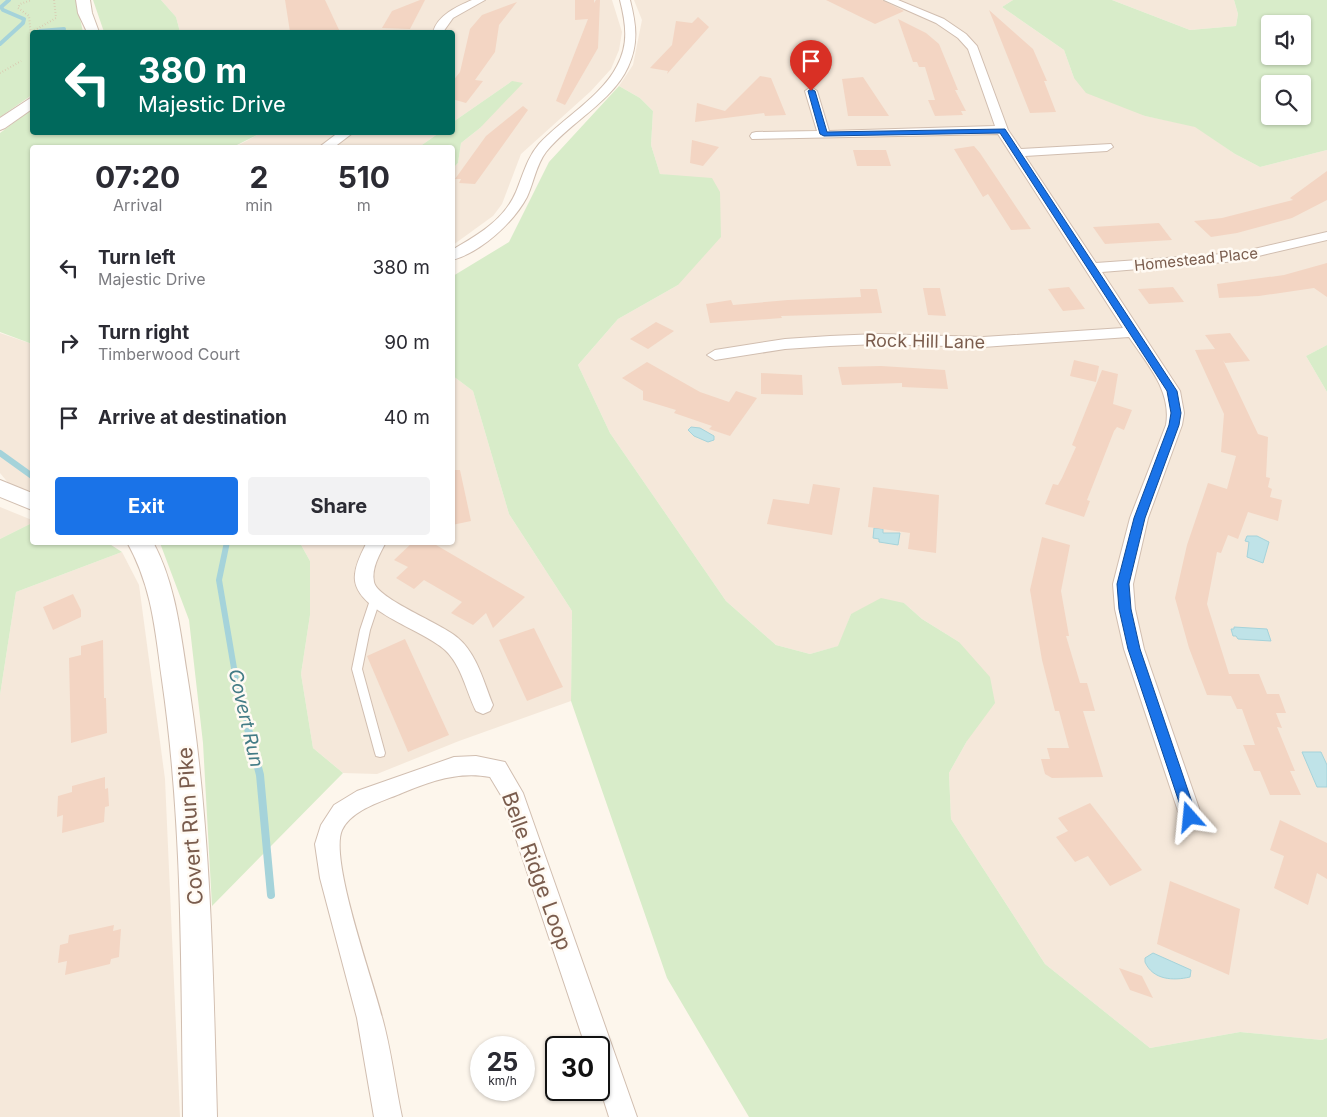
<!DOCTYPE html>
<html lang="en">
<head>
<meta charset="utf-8">
<style>
	:root { --surface:#fff; --page:#f2f2f3; --text:#2b2b33; --muted:#7c7c81; --accent:#1a73e8 }
	body { margin:0; font-family:Inter,sans-serif; background:var(--page); color:var(--text); height:100vh; display:flex; flex-direction:column; font-size:19px; white-space:nowrap }
	* { box-sizing:border-box; margin:0 }
	p { font-size:16px; color:var(--muted) }
	.icon { flex:none; width:28px; height:28px; fill:none; stroke:currentColor; stroke-width:2; stroke-linecap:round; stroke-linejoin:round }
	.map { position:relative; flex:1; overflow:hidden }
	.side { position:absolute; left:30px; top:145px; width:425px; height:400px; display:flex; flex-direction:column; background:var(--surface); border-radius:5px; box-shadow:0 1px 4px #0004 }
	.side>* { flex:none }
	.top-card { position:absolute; left:30px; top:30px; width:425px; height:105px; border-radius:5px; box-shadow:0 1px 4px #0004; background:#00695c; color:#fff; overflow:hidden }
	.controls { position:absolute; left:1261px; top:15px; display:grid; gap:10px }
	.controls a { display:grid; place-items:center; width:50px; height:50px; border-radius:5px; background:var(--surface); box-shadow:0 1px 4px #0004; font-size:25px }
	.speed { position:absolute; left:470px; top:1036px; display:flex; gap:10px; font-size:25px; font-weight:700; text-align:center }
	.speed>* { display:grid; place-content:center; width:65px; height:65px; border-radius:50%; background:var(--surface); box-shadow:0 1px 4px #0004; line-height:1 }
	.speed small { font-size:12px; font-weight:400 }
	.speed .limit { border:2px solid #111; border-radius:8px; background:#fff; color:#111 }
	.pin { position:absolute; display:grid; place-items:center; width:42px; height:42px; color:#fff; margin:-51px -21px; border-radius:50% 50% 50% 0; rotate:-45deg; box-shadow:0 0 5px #0007 }
	.pin .icon { rotate:45deg }
	.me { position:absolute; width:55px; margin:-28px; rotate:342deg; stroke-linejoin:round; filter:drop-shadow(0 0 4px #0008) }
	.turn { display:flex; align-items:center; gap:18px; height:105px; padding:0 25px; font-size:22px }
	.turn .icon { width:65px; height:65px; stroke-width:2.5 }
	.turn b { display:block; font-size:35px; line-height:42px }
	.eta { display:flex; justify-content:space-evenly; align-items:center; height:85px; text-align:center }
	.eta b { font-size:30px; font-weight:700; line-height:35px }
	.cta { display:flex; gap:10px; margin-top:auto; padding:10px 25px }
	.cta a { flex:1; height:58px; border-radius:5px; background:var(--accent); color:#fff; font-size:20px; font-weight:700; line-height:58px; text-align:center }
	.cta a+a { background:var(--page); color:var(--text) }
	ul { padding:0; list-style:none }
	li { display:flex; align-items:center; gap:15px; height:75px; padding:0 25px }
	li div { flex:1 }
	li b { display:block; font-size:19px }
	li em { font-style:normal }
	.map>svg:first-child { display:block }
	.residential { fill:#f5e8da }
	.green { fill:#d8ecc9; fill-rule:evenodd }
	.water { fill:#bfe3e8; stroke:#a5d3da }
	.lines { fill:none; stroke-linecap:round; stroke-linejoin:round }
	.stream-far2 { stroke:#a5d3da; stroke-width:4 }
	.stream-far1 { stroke:#a5d3da; stroke-width:6 }
	.stream { stroke:#a5d3da; stroke-width:8 }
	.building { fill:#f3d5c3 }
	.service-casing { stroke:#d1beb0; stroke-width:2 }
	.minor-casing { stroke:#d1beb0; stroke-width:2 }
	.tertiary-casing { stroke:#d1beb0; stroke-width:2 }
	.path { stroke:#d9b8a5; stroke-width:2; stroke-dasharray:0.5 2.5; stroke-linecap:butt }
	.service { fill:#fff; fill-rule:evenodd }
	.minor { fill:#fff; fill-rule:evenodd }
	.tertiary { fill:#fff; fill-rule:evenodd }
	.route { fill:#1a73e8; stroke:#114b97 }
	.labels { text-anchor:middle; dominant-baseline:central; stroke-width:5; stroke-linejoin:round; paint-order:stroke }
	.far-street-label { font-size:15px; fill:#7a5c4d; stroke:#fffaf3 }
	.street-label { font-size:18px; fill:#7a5c4d; stroke:#fffaf3 }
	.water-label { font-size:19px; font-style:italic; fill:#437c86; stroke:#fffaf3 }
	.near-street-label { font-size:21px; fill:#7a5c4d; stroke:#fffaf3 }
</style>
</head>
<body>
<div class="map">
<svg width="1327" height="1117" viewBox="0 0 1327 1117">
	<rect width="100%" height="100%" fill="#fdf6ec"/>
	<!-- residential -->
	<g class="residential">
		<path d="M161,0h451l10,32 -3,18 -8,19 -20,22 -70,63 -19,50 -9,12 -40,29v-77l5,-5 3,-20 19,-15 32,-47 -59,41 -1,-90h-272l-4,-15z"/>
		<path d="M634,0h379l-11,7 62,43 10,28 71,38 50,10 40,28 25,13 67,-17v195l-21,11 21,36v646l-5,2 -82,-8 -90,16 -105,-84 -94,-145 -2,-46 18,-32 -8,-99 -37,-23 -18,-16 -53,11 -12,32 -29,8 -34,-9 -50,-44 -116,-168 -32,-68 40,-46 60,-34 2,-108 -20,-3 -9,-29 2,-34 -13,-13 -21,-12 14,-21 9,-45z"/>
		<path d="M1112,0h122l4,14 -2,12 -46,4z"/>
		<path d="M261,133h178l-20,14 -186,1z"/>
		<path d="M0,333l32,11v148l-22,-7 -10,-12z"/>
		<path d="M453,376l20,15 36,123 63,97 -1,90 -112,40 -82,33 -34,-1 -30,-25 -12,-74 9,-59v-54l-10,-18 152,-1z"/>
		<path d="M0,507l32,13v3l-32,16z"/>
		<path d="M122,552l17,33 26,194 15,338h-180v-422l16,-103z"/>
	</g>
	<!-- green -->
	<g class="green">
		<path d="M0,0h76l7,32h-51v63l-32,22z"/>
		<path d="M93,0h68l15,17 4,15h-76z"/>
		<path d="M1013,0h99l78,30 46,-4 2,-12 -4,-14h93v150l-67,17 -25,-13 -40,-27 -50,-11 -59,-23 -12,-15 -10,-28 -62,-43zM1270,24h32v32h-32zM1270,84h32v32h-32z"/>
		<path d="M512,81l11,2 -43,45 -19,15 -3,20 -5,5 -1,-20 -33,-1 20,-14 13,-1 1,-10z"/>
		<path d="M619,86l21,12 13,13 -2,34 9,29 52,4 8,14 1,45 -43,48 -60,34 -40,46 32,68 116,168 50,44 34,9 28,-8 13,-32 30,-16 23,5 18,16 37,23 31,35 5,26 -28,38 -18,32 2,46 94,145 105,84 90,-16 82,8 5,-2v79h-578l-82,-139 -96,-277 1,-90 -63,-97 -36,-123 -20,-15v-100l56,-34 40,-80z"/>
		<path d="M32,109v23l229,1 -28,14 -201,1v196l-32,-12v-199z"/>
		<path d="M1327,345v47l-21,-36z"/>
		<path d="M32,523v19l76,1 14,9 -106,40 -16,103v-156z"/>
		<path d="M160,543h140l10,18v54l-9,59 12,74 30,25 -131,133 -9,-163 -14,-123z"/>
	</g>
	<!-- water -->
	<g class="water">
		<path d="M691,427l9,1 14,8v4l-6,2 -14,-6 -6,-6z"/>
		<path d="M874,528l9,1v4h17l-2,12 -19,-3v-3l-6,-1z"/>
		<path d="M1247,536h10l12,6 -6,21 -16,-6 2,-15 -4,-1z"/>
		<path d="M1234,627l33,2 4,12 -33,-2 -2,-3h-3l-2,-7h3z"/>
		<path d="M1302,752h19l6,13v22h-10z"/>
		<path d="M1153,953l38,17 -1,7c-17,4 -37,3 -45,-15v-4z"/>
	</g>
	<g class="lines">
		<!-- stream-far2 -->
		<g class="stream-far2">
			<path d="M40,31l24,-2 -2,3"/>
			<path d="M0,44l23,-21 1,-4 -21,-9 -2,-3 8,-7"/>
		</g>
		<!-- stream-far1 -->
		<g class="stream-far1">
			<path d="M0,453l32,23"/>
			<path d="M227,542l-8,38 17,100 13,50"/>
		</g>
		<!-- stream -->
		<path class="stream" d="M248,729l12,46 11,120"/>
	</g>
	<!-- building -->
	<g class="building">
		<path d="M285,0h40l15,32h-50z"/>
		<path d="M420,0h5l-15,29 -28,-1 10,-17z"/>
		<path d="M575,0h19v3l2,-3h4l-2,48 -33,57 -9,-4 32,-82 -13,1z"/>
		<path d="M826,0h56l22,11 -29,13z"/>
		<path d="M517,2l-18,23 -4,27 -20,28 8,1 -17,22 -14,-4v-17l8,-10 10,-43 12,-14z"/>
		<path d="M989,10l44,39 14,32h-3l12,31 -26,1z"/>
		<path d="M698,17l11,10 -42,47 1,-3 -18,-3 22,-23 4,-24 16,2z"/>
		<path d="M898,19l28,14 13,11 19,46h-3l11,21h-5l2,4 -28,1 -7,-16h7l-10,-33h-6l-2,-5h-4z"/>
		<path d="M760,76l11,2 15,37 -21,1 -1,-3 -69,9 2,-19 28,8z"/>
		<path d="M863,77l26,39h-41l-6,-37z"/>
		<path d="M523,106l5,4 -53,74 -16,-1 2,-4h-6l31,-43z"/>
		<path d="M692,140l27,7 -16,19 -13,-3z"/>
		<path d="M974,146l6,7 51,76 -20,1 -23,-36 -5,3 -29,-48z"/>
		<path d="M853,150h33l5,16h-34z"/>
		<path d="M1327,171v29l-35,18 -55,15 -26,4 -17,-16 28,-3 71,-18 -3,-2z"/>
		<path d="M1159,223l13,17 -67,4 -12,-17z"/>
		<path d="M1327,263v34l-13,-9 -55,8 -40,2 -2,-14 67,-9z"/>
		<path d="M1069,287l16,22 -22,2 -15,-22z"/>
		<path d="M1173,287l11,15 -35,2 -11,-15z"/>
		<path d="M923,288h17l6,28 -18,-1z"/>
		<path d="M860,289h17l5,24 -101,3 1,2 -72,5 -4,-19 25,-4 2,5 55,-5 73,-3z"/>
		<path d="M656,322l18,9 -26,18 -18,-10z"/>
		<path d="M1230,333l20,28 -25,2 -2,-3 35,74 10,3 -2,40 4,1 -2,9 4,2 -2,8 12,3 -4,21 -30,-9 -10,27 -10,-4 -7,18 -4,-1 -10,52 22,70h30l8,20h12l7,19h-10l6,15 -5,-1 18,44h-5l11,24h-31l-10,-24h-6l-11,-26h12l-13,-36h-5l-6,-13 -24,-1 -18,-47 -14,-50 12,-53 21,-62 19,6 9,-33 -15,-4 3,-38 -29,-64 20,-1 -10,-14z"/>
		<path d="M1074,360l25,6 -3,16 -26,-6z"/>
		<path d="M647,362l53,30 29,10 7,-11 21,7 -27,38 -21,-7 3,-3 -38,-13 2,-3 -33,-10v-9l-21,-13z"/>
		<path d="M881,366l64,4 3,19 -46,-2v-4l-60,2 -4,-18z"/>
		<path d="M1102,370l16,4 -5,30 19,6 -8,20 -7,-3 -3,4 -27,69 3,1 -6,16 -39,-13 8,-20 5,1 4,-7 14,-31 -4,-2z"/>
		<path d="M761,373l41,2 1,20 -42,-1z"/>
		<path d="M452,470h8l11,51 -19,4z"/>
		<path d="M813,484l27,4 -8,47 -65,-11 6,-25 36,5z"/>
		<path d="M873,487l66,8 -3,58 -28,-4 2,-16 -42,-6z"/>
		<path d="M1042,537l28,8 -9,46 8,45h-3l14,47h7l8,28h-12l20,66 -51,1 -7,-4 -4,-15h9l-3,-11h22l-10,-37h-4l-13,-51 -12,-70z"/>
		<path d="M413,542h18l94,55 -32,31 -7,-15 -13,12 -22,-12 11,-11 -38,-22 -10,9 -18,-11 12,-11 -14,-7z"/>
		<path d="M73,594l8,16v7l-28,13 -10,-23z"/>
		<path d="M534,628l29,59 -36,14 -28,-61z"/>
		<path d="M405,639l44,96 -41,17 -41,-96z"/>
		<path d="M103,640l1,58h2l1,35 -36,10 -2,-85 12,-3v-9z"/>
		<path d="M105,777v12l3,-1 1,18 -4,1 -1,15 -42,11 1,-18 -6,2 1,-21 14,-4v-6z"/>
		<path d="M1090,803l52,67 -32,16 -22,-30 -13,6 -19,-25 12,-6 -10,-13z"/>
		<path d="M1280,820l47,23v36l-10,-6 -9,32 -34,-17 10,-32 -14,-6z"/>
		<path d="M1170,881l70,28 -11,66 -72,-31z"/>
		<path d="M114,925l-1,6 8,-2 -2,28 -8,2 -1,5 -45,11 2,-14 -9,2 2,-18 8,-2 1,-8z"/>
		<path d="M1119,968l23,8 11,22 -23,-8z"/>
	</g>
	<g class="lines">
		<defs>
			<path id="service" d="M375,597l3,1 2,2 -10,30 -8,39 23,84 -1,3 -4,1 -4,-1 -1,-3 -23,-84 8,-39 10,-30 2,-2z"/>
			<g id="minor">
				<path d="M472,0h13l-32,18 -10,14h-10c5,-17 23,-25 39,-32z"/>
				<path d="M620,0h10c6,24 9,43 -2,67 -16,35 -58,55 -82,85 -10,13 -12,30 -19,45 -13,25 -47,56 -75,63v-10c26,-15 52,-30 64,-58 7,-17 11,-34 23,-48 23,-25 63,-48 78,-78 12,-22 9,-42 3,-66z"/>
				<path d="M884,0h14l46,19 22,15 11,12 31,84 13,19 90,-5 2,3 -6,4 -82,5 71,107 141,-10 90,-21v8l-90,21 -135,11 78,119 4,22 -2,12 -34,93 -15,66 2,25 9,40 58,168 -3,7 -8,3 -8,-3 -3,-7 -56,-168 -9,-40 -2,-25 17,-66 36,-93c6,-34 -19,-61 -37,-88l-146,10 -105,-3 -48,2 -45,3 -70,11 -8,-5 8,-5 70,-11 45,-3 48,-2 105,3 140,-9 -125,-194 -246,5 -2,-3 2,-3 4,-1 61,-1 -12,-40 6,-4 6,4 12,40 166,-5 -27,-77 -10,-11 -22,-15z"/>
				<path d="M339,132h15l-21,16h-15z"/>
				<path d="M367,542h19c-6,12 -15,26 -12,40 3,17 69,42 84,56 19,16 26,45 35,67l-3,6 -7,3 -7,-3c-10,-20 -14,-45 -31,-61 -22,-21 -95,-40 -90,-76 1,-11 7,-22 12,-32z"/>
				<path d="M476,756l29,6 18,31 114,324h-28l-10,-32v-37h-13l-84,-251 -12,-20c-31,-6 -59,4 -88,16 -18,8 -50,16 -60,37 -13,29 31,150 40,187 9,32 13,67 20,100h-28l-17,-99 -37,-140 -5,-34 6,-19 13,-20 23,-14 97,-34z"/>
			</g>
			<g id="tertiary">
				<path d="M76,0h14l2,13 7,19h-12l-9,-19z"/>
				<path d="M32,97v12l-27,19 -5,2v-12z"/>
				<path d="M0,480l32,13v17l-32,-13z"/>
				<path d="M127,542h26c22,41 27,87 34,132 24,147 26,295 30,443h-34c-2,-146 0,-292 -21,-437 -7,-51 -10,-93 -35,-138z"/>
			</g>
		</defs>
		<!-- service casing -->
		<use href="#service" class="service-casing"/>
		<!-- minor casing -->
		<use href="#minor" class="minor-casing"/>
		<!-- tertiary casing -->
		<use href="#tertiary" class="tertiary-casing"/>
		<!-- path -->
		<g class="path">
			<path d="M32,32l24,-14 -2,-18"/>
			<path d="M31,36l-2,-20 -11,-8 2,-4 12,-4"/>
			<path d="M0,73l21,-12"/>
		</g>
		<!-- service -->
		<use href="#service" class="service"/>
		<!-- minor -->
		<use href="#minor" class="minor"/>
		<!-- tertiary -->
		<use href="#tertiary" class="tertiary"/>
	</g>
	<!-- route -->
	<path class="route" d="M811,89l4,2 12,41 178,-3 172,262 4,22 -2,12 -34,93 -16,66 2,25 9,40 57,168 -2,4 -5,2 -4,-2 -2,-4 -56,-168 -9,-40 -2,-25 17,-66 35,-93 2,-12 -4,-22 -167,-258 -176,3 -4,-2 -12,-43z"/>
	<g class="labels">
		<!-- far-street labels -->
		<g class="far-street-label">
			<text transform="translate(1196 259) rotate(-6)">Homestead Place</text>
		</g>
		<!-- street labels -->
		<g class="street-label">
			<text transform="translate(925 341) rotate(1)">Rock Hill Lane</text>
		</g>
		<!-- water labels -->
		<g class="water-label">
			<text transform="translate(246 718) rotate(77)">Covert Run</text>
		</g>
		<!-- near-street labels -->
		<g class="near-street-label">
			<text transform="translate(190 826) rotate(-94)">Covert Run Pike</text>
			<text transform="translate(537 871) rotate(70)">Belle Ridge Loop</text>
		</g>
	</g>
</svg>
<div class="controls">
<a><svg class="icon" aria-label="sound" viewBox="0 0 24 24"><path d="M4 9h4l5-4v14l-5-4H4zM17 9q2 3 0 6"/></svg></a>
<a><svg class="icon" aria-label="search" viewBox="0 0 24 24"><circle cx="10" cy="10" r="6"/><path d="M15 15l6 6"/></svg></a>
</div>
<div class="speed"><div>25<small>km/h</small></div><div class="limit">30</div></div>
<div class="pin" style="left:811px;top:91px;background:#d93025"><svg class="icon" aria-label="arrive" viewBox="0 0 24 24"><path d="M6 21V4h12l-3 4 3 4H6"/></svg></div>
<svg class="me" style="left:1190px;top:817px" viewBox="-20 -20 40 40"><path d="M0-17L14 15 0 8-14 15z" fill="#1a73e8" stroke="#fff" stroke-width="4"/></svg>
<div class="top-card">
<div class="turn"><svg class="icon" aria-label="left" viewBox="0 0 24 24"><path d="M17 20v-9H6M10 6l-5 5 5 5"/></svg><div><b>380 m</b>Majestic Drive</div></div>
</div>
<section class="side">
<div class="eta">
<div><b>07:20</b><p>Arrival</p></div>
<div><b>2</b><p>min</p></div>
<div><b>510</b><p>m</p></div>
</div>
<ul>
<li><svg class="icon" aria-label="left" viewBox="0 0 24 24"><path d="M17 20v-9H6M10 6l-5 5 5 5"/></svg><div><b>Turn left</b><p>Majestic Drive</p></div><em>380 m</em></li>
<li><svg class="icon" aria-label="right" viewBox="0 0 24 24"><path d="M7 20v-9h11M14 6l5 5-5 5"/></svg><div><b>Turn right</b><p>Timberwood Court</p></div><em>90 m</em></li>
<li><svg class="icon" aria-label="arrive" viewBox="0 0 24 24"><path d="M6 21V4h12l-3 4 3 4H6"/></svg><div><b>Arrive at destination</b></div><em>40 m</em></li>
</ul>
<div class="cta"><a>Exit</a><a>Share</a></div>
</section>
</div>
</body>
</html>
